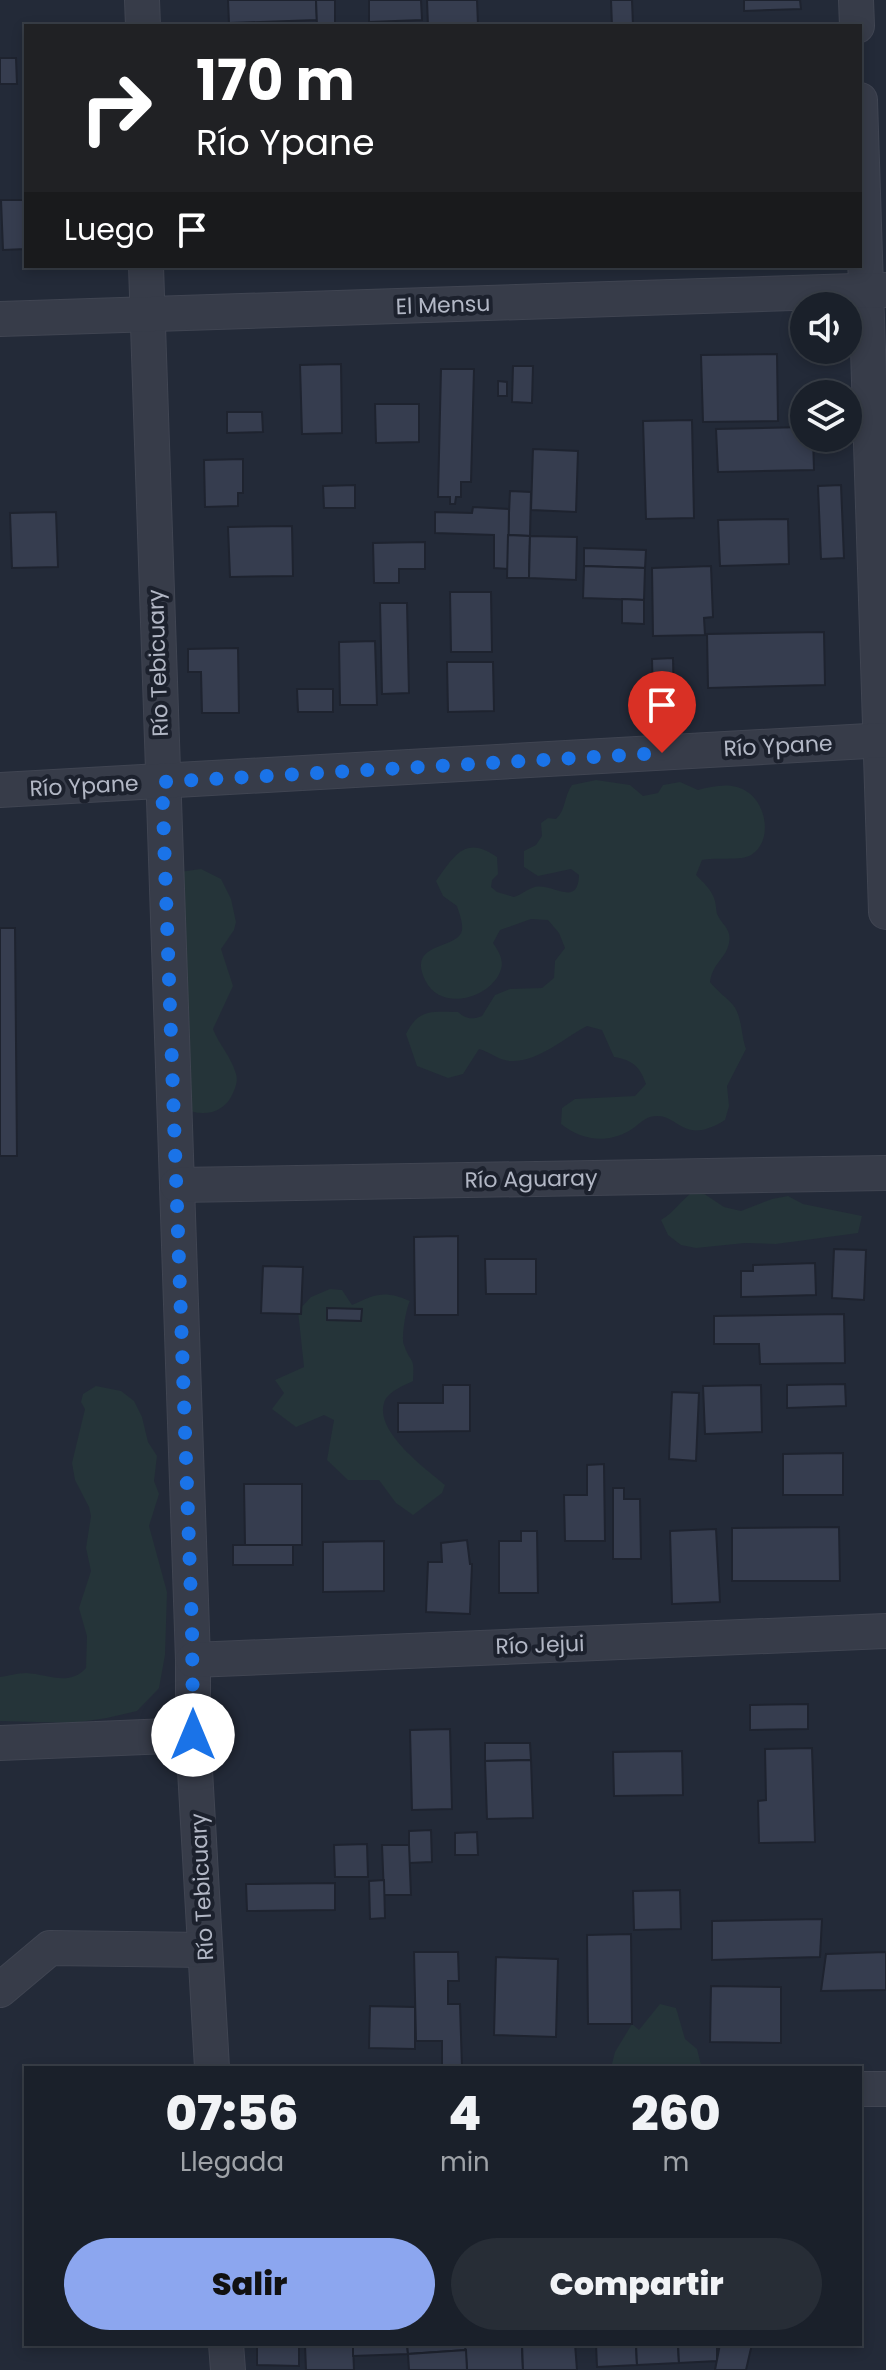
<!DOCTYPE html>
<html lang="es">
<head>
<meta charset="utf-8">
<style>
	:root { --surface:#1a202a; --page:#272d36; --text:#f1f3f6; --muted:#9fa3a8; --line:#383e47; --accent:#8ca6ef }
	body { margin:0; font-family:Poppins,sans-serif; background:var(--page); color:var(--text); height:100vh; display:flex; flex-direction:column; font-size:30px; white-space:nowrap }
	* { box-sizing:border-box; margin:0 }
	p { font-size:26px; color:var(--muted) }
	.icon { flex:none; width:44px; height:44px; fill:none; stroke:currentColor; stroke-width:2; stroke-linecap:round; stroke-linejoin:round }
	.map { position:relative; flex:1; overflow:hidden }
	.details { position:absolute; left:24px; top:2066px; width:838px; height:280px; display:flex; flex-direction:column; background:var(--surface); border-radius:0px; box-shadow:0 4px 12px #0003,0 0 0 2px var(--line) }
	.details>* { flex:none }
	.top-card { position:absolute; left:24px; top:24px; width:838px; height:244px; border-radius:0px; box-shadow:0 4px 12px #0003,0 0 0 2px var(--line); background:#202124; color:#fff; overflow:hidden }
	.buttons { position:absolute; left:790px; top:292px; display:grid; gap:16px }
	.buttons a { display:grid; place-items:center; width:72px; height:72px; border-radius:50%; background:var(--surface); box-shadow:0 4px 12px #0003,0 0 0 2px var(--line); font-size:40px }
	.pin { position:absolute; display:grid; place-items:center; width:68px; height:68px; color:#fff; margin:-82px -34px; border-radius:50% 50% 50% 0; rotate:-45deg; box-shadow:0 0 8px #0007 }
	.pin .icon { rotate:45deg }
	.me { position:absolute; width:88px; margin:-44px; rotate:0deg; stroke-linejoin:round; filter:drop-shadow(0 0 6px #0008) }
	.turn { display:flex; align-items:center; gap:28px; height:168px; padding:0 40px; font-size:36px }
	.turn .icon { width:104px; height:104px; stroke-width:2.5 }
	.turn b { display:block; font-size:56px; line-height:68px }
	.then { display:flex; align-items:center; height:76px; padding:0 40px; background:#0003; gap:16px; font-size:30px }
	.eta { display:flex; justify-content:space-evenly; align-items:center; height:136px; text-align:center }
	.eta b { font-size:48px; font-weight:800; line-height:56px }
	.button { display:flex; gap:16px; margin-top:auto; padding:16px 40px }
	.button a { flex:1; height:92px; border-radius:48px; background:var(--accent); color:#111; font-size:32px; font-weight:800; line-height:92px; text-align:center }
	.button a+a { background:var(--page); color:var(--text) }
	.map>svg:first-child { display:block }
	.green { fill:#253439 }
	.building { fill:#363d4f; stroke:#1e232f; stroke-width:2 }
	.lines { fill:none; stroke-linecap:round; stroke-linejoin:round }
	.street-casing { stroke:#404552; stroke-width:36 }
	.street { stroke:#373c49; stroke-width:34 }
	.route { stroke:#1a73e8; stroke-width:14; stroke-dasharray:0 25.2 }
	.labels { text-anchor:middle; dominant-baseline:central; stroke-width:8; stroke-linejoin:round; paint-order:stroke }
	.street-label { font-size:22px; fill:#b2b7c5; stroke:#1c212d }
</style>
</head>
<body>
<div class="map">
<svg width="886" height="2370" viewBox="0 0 886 2370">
	<rect width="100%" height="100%" fill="#232a38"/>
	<!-- green -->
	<g class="green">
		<path d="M596,780l34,5 13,11 15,-3 5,-8 17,-3 18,8c15,-4 34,-8 48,1 21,12 27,51 5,64 -9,6 -36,2 -49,5l-6,15c8,8 16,15 19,26 1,4 1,9 2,13 5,11 15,15 12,29 -3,16 -16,19 -19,39 7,9 16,15 23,23 9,11 8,30 13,44l-19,37 2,20 -4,14c-45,28 -46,-10 -75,-3 -7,2 -14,10 -21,14 -23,13 -48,9 -68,-7l1,-16 13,-9 60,-3 11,-12c-6,-17 -13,-24 -32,-27l-12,-27 -15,-4c-23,12 -50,37 -77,35 -12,-1 -20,-9 -31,-12l-16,25 -15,4 -31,-12 -11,-32c13,-26 26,-22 52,-22 8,7 14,8 24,4l13,-21 15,-6 32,-1 12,-10 1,-17 10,-13 -6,-15 -11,-13 -17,-1 -31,11 -7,13c6,9 12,18 7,29 -11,27 -60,40 -75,8 -19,-39 34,-30 37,-50 1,-8 -3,-17 -5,-24l-14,-10 -7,-15c19,-26 29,-46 61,-24l1,17 -6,6 -1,7 6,5 17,5c7,-2 12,-7 18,-9 18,-8 46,22 47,-13l-8,-6 -33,7 -14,-9v-16l12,-6 6,-9 -1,-13 7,-5 8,1c10,-9 8,-23 16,-34z"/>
		<path d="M201,869l20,10 10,20 5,23 -2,8 -13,19 12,37 -20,43c6,16 18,27 23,45 2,7 0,12 -3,19 -10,23 -33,24 -53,14l-1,-235z"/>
		<path d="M697,1189l27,18 17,4 31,-12 16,-3 15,8 59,12 -4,17 -82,11 -31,-1 -49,5 -15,-3 -13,-10 -7,-15c15,-9 21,-22 36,-31z"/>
		<path d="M330,1289l12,1 10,15c24,-11 32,-15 58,-4 -4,7 -9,37 -6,44 7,20 11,10 9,36 -10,5 -26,11 -29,22 -9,29 42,66 61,82l-3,8 -29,22 -17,-12 -17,-23h-31l-21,-20 7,-40 -10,-5 -28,12 -24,-18 12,-16 -9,-13 29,-13 -6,-56 13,-14z"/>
		<path d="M96,1386l25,5 13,10 8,16 6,25 9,14 -3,25 5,13 -10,32 18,66 -2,63 -6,33 -22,23 -30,7 -34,5 -73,-2v-44c8,-1 17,-4 26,-4 22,1 43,14 60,-5l1,-32 -8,-28 12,-37 -5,-23 5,-32 -2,-9 -14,-27 -3,-17 13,-54 -4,-7 2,-8z"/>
		<path d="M660,2004l16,4 9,31 12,10 4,16 -3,3h-87l4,-16 17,-28 7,6z"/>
	</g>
	<!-- building -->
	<g class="building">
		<path d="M228,0h88l1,20 -88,3z"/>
		<path d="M316,0h19v26h-18z"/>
		<path d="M369,0h52l1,20 -53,2z"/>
		<path d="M427,0h50l1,25 -50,1z"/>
		<path d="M611,0h21l1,26h-21z"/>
		<path d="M744,0h56l1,9 -57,2z"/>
		<path d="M0,58h16l1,26h-17z"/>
		<path d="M1,200h25v49l-23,1z"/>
		<path d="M777,354l1,67 -75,1 -2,-67z"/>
		<path d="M341,364l1,69 -40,1 -2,-69z"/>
		<path d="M513,366h20l-1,37 -20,-1z"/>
		<path d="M441,369h33l-3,113h-10v15h-5l-1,7h-5v-7h-12z"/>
		<path d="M498,381l9,1v14h-9z"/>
		<path d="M375,404h44v38l-43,1z"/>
		<path d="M227,412h35l1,20 -36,1z"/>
		<path d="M692,420l2,98 -48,1 -3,-98z"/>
		<path d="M804,427v11h9l1,32 -96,2 -2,-43z"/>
		<path d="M533,449l45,2 -2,61 -45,-2z"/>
		<path d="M243,459v34h-5v13l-33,1 -1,-47z"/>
		<path d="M355,485v23h-31l-1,-22z"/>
		<path d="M841,485l3,73 -23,1 -3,-73z"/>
		<path d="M510,491l21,1 -1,44 -22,-1z"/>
		<path d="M473,507l36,2 -1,60 -14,-1v-33l-59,-2v-21l37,1z"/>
		<path d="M56,512l2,55 -46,1 -2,-55z"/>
		<path d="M788,519l1,45 -69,2 -2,-46z"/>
		<path d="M292,526l1,50 -63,1 -2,-50z"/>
		<path d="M508,535l22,1 -1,42h-22z"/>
		<path d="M530,536l47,1 -1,43 -47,-2z"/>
		<path d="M425,542v27h-26v14h-25l-1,-40z"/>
		<path d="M584,548l62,2 -1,18 -61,-2z"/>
		<path d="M584,566l61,2 -1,32 -61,-2z"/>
		<path d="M711,566l2,51 -9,1 1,17 -52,1 -1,-68z"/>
		<path d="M450,592h41l1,60h-41z"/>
		<path d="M622,599l22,1v24l-22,-1z"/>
		<path d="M380,603h27l2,90 -27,1z"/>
		<path d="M824,632l1,53 -117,3 -1,-54z"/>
		<path d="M375,641l2,64h-37l-1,-63z"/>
		<path d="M238,648l1,65h-37l-1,-41h-13v-23z"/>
		<path d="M673,658l1,43h-21l-1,-42z"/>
		<path d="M447,662h46l1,49 -46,1z"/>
		<path d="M297,689h36v23h-35z"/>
		<path d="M0,928h15l2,228h-17z"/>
		<path d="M458,1236v79h-43l-1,-78z"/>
		<path d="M834,1249l32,1 -2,50 -32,-2z"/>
		<path d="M485,1259h51v35h-50z"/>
		<path d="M815,1263l1,32 -75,2v-26h12v-6z"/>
		<path d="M263,1266l40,1 -2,47 -40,-1z"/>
		<path d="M327,1308l35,1 -1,12 -34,-1z"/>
		<path d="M844,1314l1,49 -85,1 -1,-20h-45v-28z"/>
		<path d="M845,1384l1,22 -59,2v-23z"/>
		<path d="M443,1385h27v46l-72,1v-29h45z"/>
		<path d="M761,1385l1,47 -57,2 -2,-48z"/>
		<path d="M672,1392l27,1 -3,68 -27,-2z"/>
		<path d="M843,1453v42h-60v-41z"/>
		<path d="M604,1464l1,77h-40l-1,-46h23v-30z"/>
		<path d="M244,1484h58v61h-57z"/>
		<path d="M613,1488h11v11h16l1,60h-28z"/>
		<path d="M839,1527l1,54h-108v-53z"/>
		<path d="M716,1529l4,73 -48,2 -2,-73z"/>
		<path d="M521,1531h16l1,62h-39v-52h22z"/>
		<path d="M467,1540l3,24h2l-2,50 -44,-2 2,-50h14l-1,-19z"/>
		<path d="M384,1541v50l-61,1v-50z"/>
		<rect x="233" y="1545" width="60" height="20"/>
		<path d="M808,1704v25l-58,1v-25z"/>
		<path d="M450,1729l2,80 -40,1 -2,-80z"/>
		<path d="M485,1743h45l1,17 -46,1z"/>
		<path d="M812,1748l3,94 -56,1 -1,-42 8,-1 -1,-51z"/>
		<path d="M682,1751l1,44 -69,1 -1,-44z"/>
		<path d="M531,1760l2,58 -46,1 -2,-58z"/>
		<path d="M431,1830l1,32 -23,1v-32z"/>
		<path d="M477,1832l1,23h-23v-22z"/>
		<path d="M367,1844l1,33h-33l-1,-32z"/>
		<path d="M382,1845h27l2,50h-27z"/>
		<path d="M384,1880l1,38 -15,1 -1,-38z"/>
		<path d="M335,1883v27l-88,1 -1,-27z"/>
		<path d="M680,1890l1,39 -47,1 -1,-39z"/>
		<path d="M822,1919l-2,38 -108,3v-39z"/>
		<path d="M631,1934l1,90h-44l-1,-89z"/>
		<path d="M414,1952h44l1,29h-11v23h12l2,64h-20v-27h-26z"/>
		<path d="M886,1952v38l-65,1 5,-37z"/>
		<path d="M496,1957l62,2 -2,78 -62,-2z"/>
		<path d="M711,1986l70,1v56l-71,-1z"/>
		<path d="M370,2006l45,1v42l-46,-1z"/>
		<path d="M257,2344h42v22l-42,-1z"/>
		<path d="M329,2344h24l1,26h-48l-1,-25z"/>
		<path d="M353,2344h54l1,10 -55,2z"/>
		<path d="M407,2344h58l1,6 -58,4z"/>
		<path d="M465,2344h57l1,26h-56z"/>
		<path d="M522,2344h53l2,26h-54z"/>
		<path d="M596,2344h40l1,21 -40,2z"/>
		<path d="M636,2344h42l1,19 -42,2z"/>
		<path d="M678,2344h39v17l-38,2z"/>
		<path d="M720,2344h32l-6,26h-31z"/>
		<path d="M466,2350l1,20h-58l-1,-16z"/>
	</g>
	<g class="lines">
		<defs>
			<g id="street">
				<path d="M142,0l1,26"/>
				<path d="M856,0l1,26"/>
				<path d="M860,100l26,812"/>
				<path d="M146,266l47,1394v75l19,333"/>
				<path d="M0,319l886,-29"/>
				<path d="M0,790l886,-50"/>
				<path d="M177,1185l709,-12"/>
				<path d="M193,1660l693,-29"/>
				<path d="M0,1743l193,-8"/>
				<path d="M0,1990l50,-42 155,2"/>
				<path d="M860,2089h26"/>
				<path d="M226,2344l2,26"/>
			</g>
		</defs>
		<!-- street casing -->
		<use href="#street" class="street-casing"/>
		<!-- street -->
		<use href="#street" class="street"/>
	</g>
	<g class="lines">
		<!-- route -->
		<path class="route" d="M193,1735l-1,-107 -30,-846 500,-29"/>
	</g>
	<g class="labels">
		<!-- street labels -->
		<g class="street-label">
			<text transform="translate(443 305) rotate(-2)">El Mensu</text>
			<text transform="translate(158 663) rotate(-92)">Río Tebicuary</text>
			<text transform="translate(778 746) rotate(-3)">Río Ypane</text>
			<text transform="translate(84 786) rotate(-3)">Río Ypane</text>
			<text transform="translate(531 1179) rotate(-1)">Río Aguaray</text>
			<text transform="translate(540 1645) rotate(-2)">Río Jejui</text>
			<text transform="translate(202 1887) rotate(-93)">Río Tebicuary</text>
		</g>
	</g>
</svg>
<div class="buttons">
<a><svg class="icon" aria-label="sound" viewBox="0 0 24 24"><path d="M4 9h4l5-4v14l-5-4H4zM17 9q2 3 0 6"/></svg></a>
<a><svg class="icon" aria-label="layers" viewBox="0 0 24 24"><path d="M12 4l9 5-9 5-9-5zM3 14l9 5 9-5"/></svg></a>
</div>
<div class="pin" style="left:662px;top:753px;background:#d93025"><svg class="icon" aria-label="arrive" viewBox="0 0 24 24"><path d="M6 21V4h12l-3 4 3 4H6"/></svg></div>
<svg class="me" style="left:193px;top:1735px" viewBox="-20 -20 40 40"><circle r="19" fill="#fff"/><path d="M0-13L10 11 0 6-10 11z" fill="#1a73e8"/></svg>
<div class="top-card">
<div class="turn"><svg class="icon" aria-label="right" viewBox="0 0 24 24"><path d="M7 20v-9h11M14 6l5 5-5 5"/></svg><div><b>170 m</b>Río Ypane</div></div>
<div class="then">Luego<svg class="icon" aria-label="arrive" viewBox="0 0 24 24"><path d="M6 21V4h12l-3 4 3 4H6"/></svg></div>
</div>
<section class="details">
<div class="eta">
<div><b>07:56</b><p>Llegada</p></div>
<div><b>4</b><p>min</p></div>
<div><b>260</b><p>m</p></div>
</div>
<div class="button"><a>Salir</a><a>Compartir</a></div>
</section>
</div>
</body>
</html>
